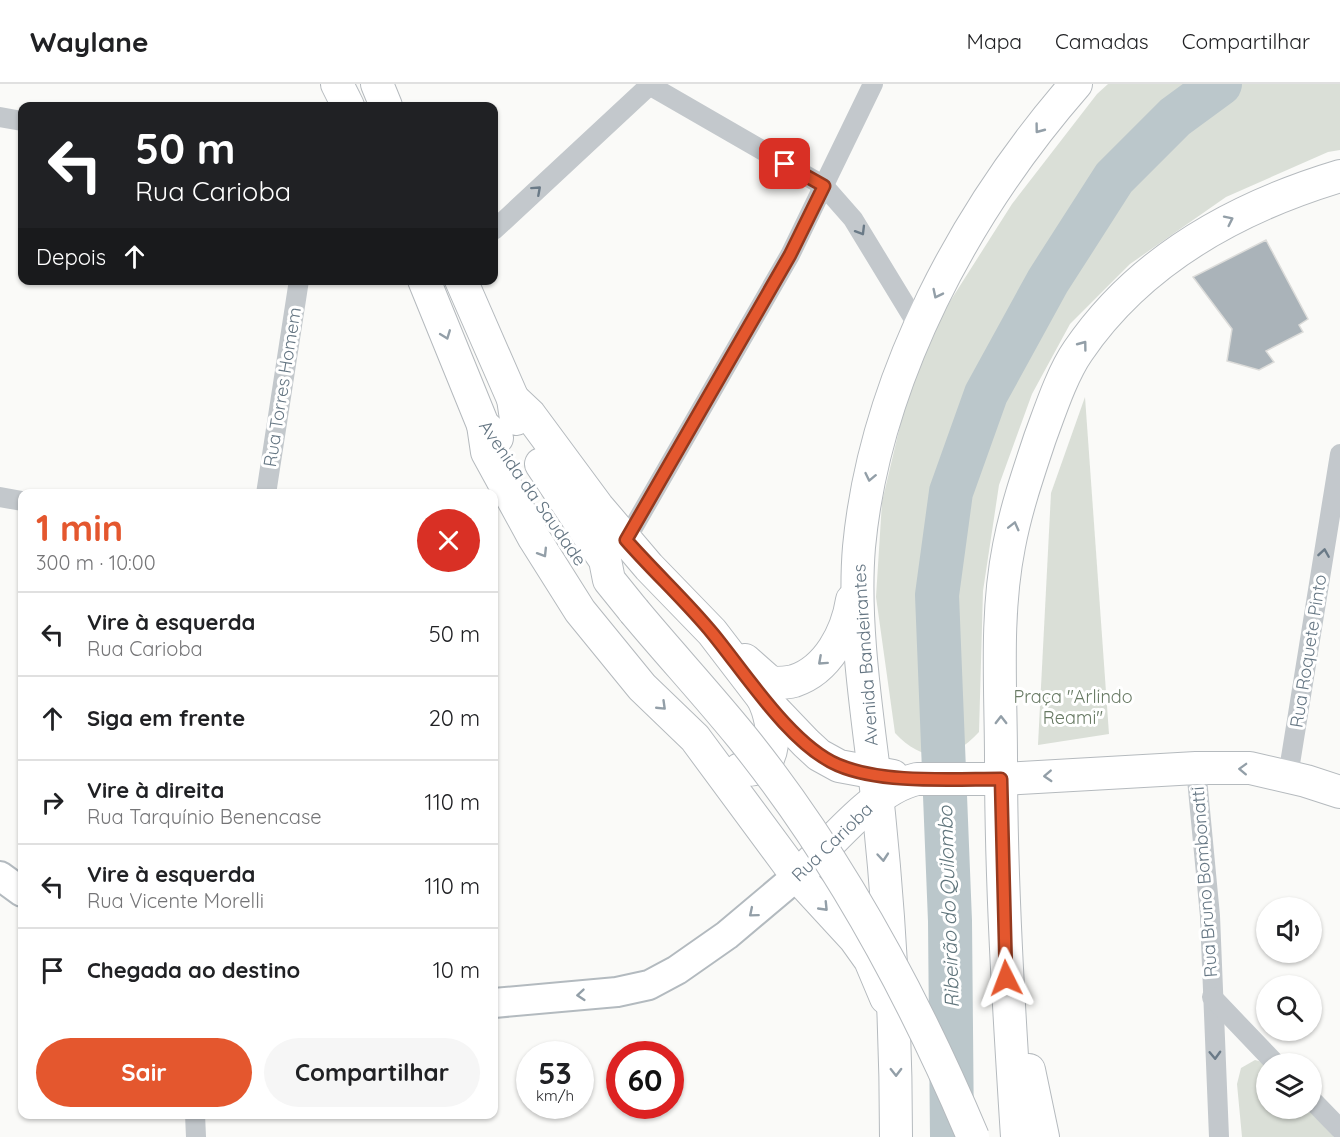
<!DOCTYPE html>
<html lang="pt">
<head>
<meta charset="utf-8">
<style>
	:root { --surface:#fff; --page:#f6f6f6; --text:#202124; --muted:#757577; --line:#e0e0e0; --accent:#e4572e }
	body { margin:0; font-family:Quicksand,sans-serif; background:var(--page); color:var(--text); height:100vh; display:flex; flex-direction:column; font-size:22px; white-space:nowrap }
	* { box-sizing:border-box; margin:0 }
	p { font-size:20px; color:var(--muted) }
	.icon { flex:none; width:33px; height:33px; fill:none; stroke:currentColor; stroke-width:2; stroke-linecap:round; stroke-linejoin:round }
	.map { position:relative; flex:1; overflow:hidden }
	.details { position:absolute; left:18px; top:405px; width:480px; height:630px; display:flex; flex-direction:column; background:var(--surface); border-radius:12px; box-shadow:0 2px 4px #0004 }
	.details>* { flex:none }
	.guide { position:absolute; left:18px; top:18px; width:480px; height:183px; border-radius:12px; box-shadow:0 2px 4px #0004; background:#202124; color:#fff; overflow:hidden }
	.fabs { position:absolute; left:1256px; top:813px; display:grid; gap:12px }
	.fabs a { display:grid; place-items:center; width:66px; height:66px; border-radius:50%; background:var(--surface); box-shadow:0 2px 4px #0004; font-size:30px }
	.speed { position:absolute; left:516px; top:957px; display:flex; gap:12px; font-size:30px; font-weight:700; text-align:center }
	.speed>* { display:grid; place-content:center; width:78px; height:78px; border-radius:50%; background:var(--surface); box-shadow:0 2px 4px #0004; line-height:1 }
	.speed small { font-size:15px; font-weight:400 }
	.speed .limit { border:9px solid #d22; background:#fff; color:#111 }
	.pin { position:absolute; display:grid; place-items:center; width:51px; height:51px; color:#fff; margin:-26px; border-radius:12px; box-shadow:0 3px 9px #0006 }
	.me { position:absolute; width:66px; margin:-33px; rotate:357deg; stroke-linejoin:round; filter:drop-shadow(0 0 4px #0008) }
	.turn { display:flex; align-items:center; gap:21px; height:126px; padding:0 18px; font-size:27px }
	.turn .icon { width:78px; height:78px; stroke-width:2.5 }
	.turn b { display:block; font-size:42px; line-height:51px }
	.then { display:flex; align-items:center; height:57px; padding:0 18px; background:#0003; gap:12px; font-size:22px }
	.round { display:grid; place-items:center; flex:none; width:63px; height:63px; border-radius:32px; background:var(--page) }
	.overview { display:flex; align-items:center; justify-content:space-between; height:102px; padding:0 18px }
	h1 { font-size:36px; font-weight:700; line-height:45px; color:var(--accent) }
	.cta { display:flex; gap:12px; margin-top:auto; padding:12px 18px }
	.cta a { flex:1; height:69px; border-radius:36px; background:var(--accent); color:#fff; font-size:24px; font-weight:700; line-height:69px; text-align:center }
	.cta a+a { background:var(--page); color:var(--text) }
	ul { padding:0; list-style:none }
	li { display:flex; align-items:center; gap:18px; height:84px; padding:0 18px; border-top:2px solid var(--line) }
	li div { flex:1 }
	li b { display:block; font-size:22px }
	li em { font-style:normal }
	header { display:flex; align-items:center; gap:36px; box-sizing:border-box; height:84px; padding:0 30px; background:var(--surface); border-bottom:2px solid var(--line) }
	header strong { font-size:28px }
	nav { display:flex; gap:33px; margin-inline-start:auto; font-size:21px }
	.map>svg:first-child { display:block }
	.green { fill:#dadfd7 }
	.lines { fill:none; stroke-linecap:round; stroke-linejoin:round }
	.river { stroke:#bbc7cb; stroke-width:44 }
	.building { fill:#aab3b9; stroke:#dcdcda; stroke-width:1.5 }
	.secondary-casing { stroke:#b3babf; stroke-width:32 }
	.primary-casing { stroke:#b5babe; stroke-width:34 }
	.minor { stroke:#c3c8cc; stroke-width:20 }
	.secondary { stroke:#fff; stroke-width:28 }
	.primary { stroke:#fff; stroke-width:32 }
	.primary-bridge-casing { stroke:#b5babe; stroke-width:34; stroke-linecap:butt }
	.primary-bridge { stroke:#fff; stroke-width:32 }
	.oneway { stroke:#939fa8 }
	.oneway2 { stroke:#6a7a87 }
	.route-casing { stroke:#94391e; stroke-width:15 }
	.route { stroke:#e4572e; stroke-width:10 }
	.labels { text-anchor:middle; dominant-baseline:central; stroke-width:6; stroke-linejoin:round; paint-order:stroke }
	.street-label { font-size:18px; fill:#657683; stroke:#fff }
	.park-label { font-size:18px; fill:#687a64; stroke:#fff }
	.water-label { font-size:20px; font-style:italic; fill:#60757c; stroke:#fff }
</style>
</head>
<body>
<header>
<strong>Waylane</strong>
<nav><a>Mapa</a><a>Camadas</a><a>Compartilhar</a></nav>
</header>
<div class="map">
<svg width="1340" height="1053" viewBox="0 0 1340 1053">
	<rect width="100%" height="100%" fill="#fafaf8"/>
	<!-- green -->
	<g class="green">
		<path d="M1108,0h232v66l-12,2 -102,45 -96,67 -60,60 -38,70 -33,91 -16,106 -4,141c-27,30 -56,31 -84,1l-19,-136 6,-95 27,-114 33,-74 70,-110 85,-110z"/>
		<path d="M1085,313l24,337 -71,11 13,-252z"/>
		<path d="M1255,976l11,3v45l42,1 26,28h-92l-5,-53 4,-16z"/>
	</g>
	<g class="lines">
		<!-- river -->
		<path class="river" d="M952,1053l-2,-216 -13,-326 14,-103 35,-98 62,-113 66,-103 61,-61 45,-33"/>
	</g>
	<!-- building -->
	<path class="building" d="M1266,156l42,79 -9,6 4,7 -37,19 8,11 -15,8 -32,-9 5,-32 -39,-52z"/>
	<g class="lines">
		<defs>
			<g id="secondary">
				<path d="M0,792l22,16"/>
				<path d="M494,919l123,-11 32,-7 28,-15 50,-35 70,-59"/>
			</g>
			<g id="primary">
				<path d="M337,0l11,22"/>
				<path d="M377,0l9,22"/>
				<path d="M424,196l59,145 14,13"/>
				<path d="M461,196l52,119 3,20"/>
				<path d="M513,315l17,16 68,92 51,60 63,65 49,64 45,47 13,12 20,11 54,10"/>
				<path d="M483,341l4,27 47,86 46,73 62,76 53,51 102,138 58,63 15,21 16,38"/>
				<path d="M541,380l64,96 4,20 25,31"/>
				<path d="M745,576l26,23c7,0 16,0 23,-2 34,-11 53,-49 58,-81"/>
				<path d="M740,685c42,8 35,-47 23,-70"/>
				<path d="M805,784c30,-29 71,-80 112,-89h84l195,-11h54l56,13 34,11"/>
				<path d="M1029,986l14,67"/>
				<path d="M896,1053c0,-108 -6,-216 -17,-323 -9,-84 -27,-184 -20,-267 16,-169 107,-337 217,-463"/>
				<path d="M1017,1053c-8,-126 -16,-251 -16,-377 0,-70 -6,-144 8,-214 7,-37 19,-72 31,-108 10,-27 22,-64 38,-87 62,-91 159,-144 262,-175"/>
			</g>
		</defs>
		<!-- secondary casing -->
		<use href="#secondary" class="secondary-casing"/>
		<!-- primary casing -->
		<use href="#primary" class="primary-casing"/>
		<!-- minor -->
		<g class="minor">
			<path d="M651,2l173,100 29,33 67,110"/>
			<path d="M0,33l22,4"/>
			<path d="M494,146l157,-146"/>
			<path d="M266,410l33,-214"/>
			<path d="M0,413l22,4"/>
			<path d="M626,456l164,-285 83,-171"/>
			<path d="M1196,684l14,148 9,221"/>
			<path d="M1288,692l52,-322"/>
			<path d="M1212,913l64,67"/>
			<path d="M1311,1015l29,30"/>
			<path d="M195,1030l1,23"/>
		</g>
		<!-- secondary -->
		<use href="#secondary" class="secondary"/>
		<!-- primary -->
		<use href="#primary" class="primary"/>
		<defs>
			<path id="primary-bridge" d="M634,527c35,42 72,82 107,125 97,120 172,259 232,401"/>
		</defs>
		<!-- primary-bridge casing -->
		<use href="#primary-bridge" class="primary-bridge-casing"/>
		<!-- primary-bridge -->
		<use href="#primary-bridge" class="primary-bridge"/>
	</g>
	<!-- one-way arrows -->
	<defs><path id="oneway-chevron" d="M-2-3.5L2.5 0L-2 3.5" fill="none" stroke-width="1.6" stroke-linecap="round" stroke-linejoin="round" transform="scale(1.5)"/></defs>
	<g class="oneway">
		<use href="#oneway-chevron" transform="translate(1039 45) rotate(127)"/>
		<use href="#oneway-chevron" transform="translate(1229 136) rotate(-26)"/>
		<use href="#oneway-chevron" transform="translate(937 210) rotate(116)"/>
		<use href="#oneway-chevron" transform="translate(446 251) rotate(69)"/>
		<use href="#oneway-chevron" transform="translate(1083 261) rotate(-53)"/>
		<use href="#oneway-chevron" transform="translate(870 393) rotate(102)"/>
		<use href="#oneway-chevron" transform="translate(1014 442) rotate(-76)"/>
		<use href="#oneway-chevron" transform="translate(543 469) rotate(58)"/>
		<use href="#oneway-chevron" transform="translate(822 577) rotate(138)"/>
		<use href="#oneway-chevron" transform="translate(662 622) rotate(44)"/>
		<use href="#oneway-chevron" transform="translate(1001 636) rotate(-90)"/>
		<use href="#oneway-chevron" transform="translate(1243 685) rotate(-178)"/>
		<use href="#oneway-chevron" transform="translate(1048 692) rotate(177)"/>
		<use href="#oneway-chevron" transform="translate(883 773) rotate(85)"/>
		<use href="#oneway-chevron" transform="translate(824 823) rotate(46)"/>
		<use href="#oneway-chevron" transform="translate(753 829) rotate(140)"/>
		<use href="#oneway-chevron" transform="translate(581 911) rotate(175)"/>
		<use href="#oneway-chevron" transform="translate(896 988) rotate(89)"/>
	</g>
	<g class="oneway2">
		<use href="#oneway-chevron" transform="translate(537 106) rotate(-42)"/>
		<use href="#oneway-chevron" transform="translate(861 147) rotate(59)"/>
		<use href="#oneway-chevron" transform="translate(1324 469) rotate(-81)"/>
		<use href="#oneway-chevron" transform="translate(1215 971) rotate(88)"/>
	</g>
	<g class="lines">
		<defs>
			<path id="route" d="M785,80l39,22 -34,69 -164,285c28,32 60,61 87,94 32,39 78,111 125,131 44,19 115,14 163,14l5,199"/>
		</defs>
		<!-- route casing -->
		<use href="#route" class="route-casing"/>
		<!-- route -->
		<use href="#route" class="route"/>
	</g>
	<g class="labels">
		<!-- street labels -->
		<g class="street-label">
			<text transform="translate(282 303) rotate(-81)">Rua Torres Homem</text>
			<text transform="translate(533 409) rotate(55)">Avenida da Saudade</text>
			<text transform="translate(1308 567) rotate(-81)">Rua Roquete Pinto</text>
			<text transform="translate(865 571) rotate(-94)">Avenida Bandeirantes</text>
			<text transform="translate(832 758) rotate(-44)">Rua Carioba</text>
			<text transform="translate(1204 798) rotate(-94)">Rua Bruno Bombonatti</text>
		</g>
		<!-- park labels -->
		<g class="park-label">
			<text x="1073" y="612">Praça "Arlindo<tspan x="1073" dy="21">Reami"</tspan></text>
		</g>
		<!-- water labels -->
		<g class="water-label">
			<text transform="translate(948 823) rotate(-92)">Ribeirão do Quilombo</text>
		</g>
	</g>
</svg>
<div class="fabs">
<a><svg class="icon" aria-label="sound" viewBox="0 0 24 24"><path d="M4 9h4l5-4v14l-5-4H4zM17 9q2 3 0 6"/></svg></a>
<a><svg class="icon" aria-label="search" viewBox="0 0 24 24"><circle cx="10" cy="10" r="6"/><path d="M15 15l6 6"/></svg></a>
<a><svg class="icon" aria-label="layers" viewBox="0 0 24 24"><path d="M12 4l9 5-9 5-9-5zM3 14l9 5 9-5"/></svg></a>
</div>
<div class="speed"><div>53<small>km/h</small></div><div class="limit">60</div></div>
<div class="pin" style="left:785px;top:80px;background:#d93025"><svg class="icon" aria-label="arrive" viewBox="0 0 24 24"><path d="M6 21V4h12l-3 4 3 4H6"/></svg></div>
<svg class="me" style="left:1006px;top:894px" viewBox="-20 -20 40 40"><path d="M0-17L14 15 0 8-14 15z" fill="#e4572e" stroke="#fff" stroke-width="4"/></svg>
<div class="guide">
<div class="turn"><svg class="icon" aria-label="left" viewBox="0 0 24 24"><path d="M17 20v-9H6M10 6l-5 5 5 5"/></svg><div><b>50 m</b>Rua Carioba</div></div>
<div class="then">Depois<svg class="icon" aria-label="ahead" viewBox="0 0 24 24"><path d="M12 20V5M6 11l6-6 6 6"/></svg></div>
</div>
<section class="details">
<div class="overview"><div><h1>1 min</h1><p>300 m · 10:00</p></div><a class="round" style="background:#d93025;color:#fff"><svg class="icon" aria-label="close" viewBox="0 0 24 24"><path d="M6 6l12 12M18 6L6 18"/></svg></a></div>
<ul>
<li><svg class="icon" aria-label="left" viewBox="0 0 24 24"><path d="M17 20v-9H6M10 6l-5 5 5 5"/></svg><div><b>Vire à esquerda</b><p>Rua Carioba</p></div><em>50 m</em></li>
<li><svg class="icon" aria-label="ahead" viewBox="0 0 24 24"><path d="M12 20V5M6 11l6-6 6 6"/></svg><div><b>Siga em frente</b></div><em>20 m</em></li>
<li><svg class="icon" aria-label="right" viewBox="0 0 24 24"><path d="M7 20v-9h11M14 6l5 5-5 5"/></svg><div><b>Vire à direita</b><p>Rua Tarquínio Benencase</p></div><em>110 m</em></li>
<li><svg class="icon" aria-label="left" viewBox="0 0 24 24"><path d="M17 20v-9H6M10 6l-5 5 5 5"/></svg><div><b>Vire à esquerda</b><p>Rua Vicente Morelli</p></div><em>110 m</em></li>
<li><svg class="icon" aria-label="arrive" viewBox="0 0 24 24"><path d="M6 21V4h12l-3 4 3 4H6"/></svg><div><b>Chegada ao destino</b></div><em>10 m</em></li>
</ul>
<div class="cta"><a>Sair</a><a>Compartilhar</a></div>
</section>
</div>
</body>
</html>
